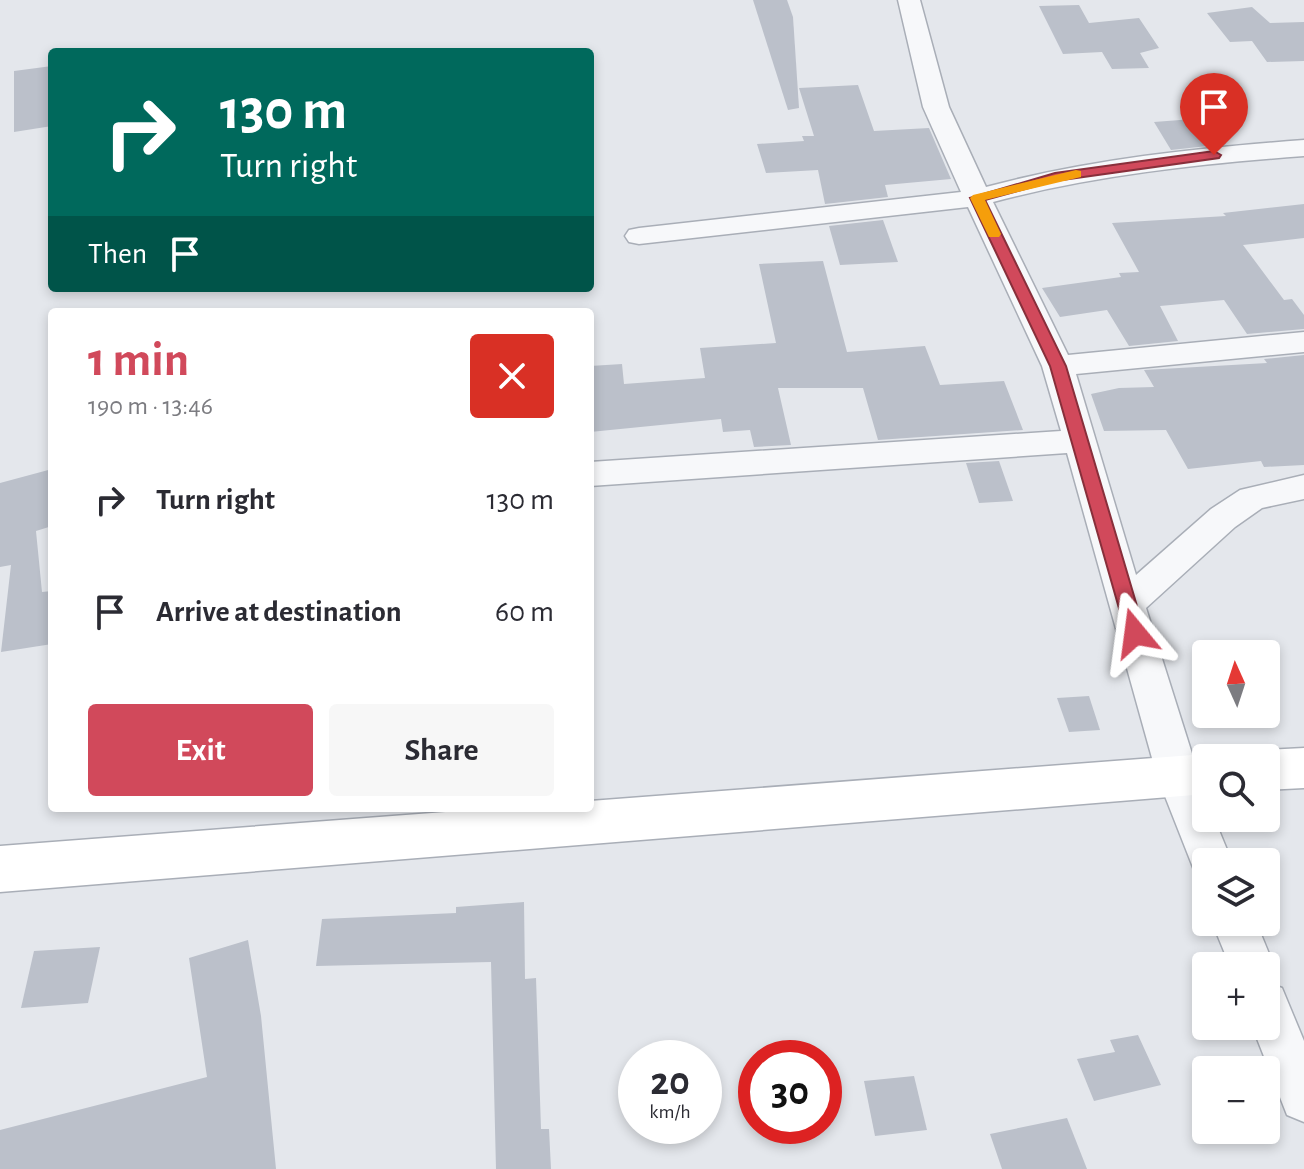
<!DOCTYPE html>
<html lang="en">
<head>
<meta charset="utf-8">
<style>
	:root { --surface:#fff; --page:#f7f7f7; --text:#2b2b33; --muted:#7c7c81; --accent:#d1495b }
	body { margin:0; font-family:"Alegreya Sans",sans-serif; background:var(--page); color:var(--text); height:100vh; display:flex; flex-direction:column; font-size:30px; white-space:nowrap }
	* { box-sizing:border-box; margin:0 }
	p { font-size:26px; color:var(--muted) }
	.icon { flex:none; width:44px; height:44px; fill:none; stroke:currentColor; stroke-width:2; stroke-linecap:round; stroke-linejoin:round }
	.map { position:relative; flex:1; overflow:hidden }
	.details { position:absolute; left:48px; top:308px; width:546px; height:504px; display:flex; flex-direction:column; background:var(--surface); border-radius:8px; box-shadow:0 4px 12px #0003 }
	.details>* { flex:none }
	.banner { position:absolute; left:48px; top:48px; width:546px; height:244px; border-radius:8px; box-shadow:0 4px 12px #0003; background:#00695c; color:#fff; overflow:hidden }
	.needle { width:52px; rotate:357deg }
	.controls { position:absolute; left:1192px; top:640px; display:grid; gap:16px }
	.controls a { display:grid; place-items:center; width:88px; height:88px; border-radius:8px; background:var(--surface); box-shadow:0 4px 12px #0003; font-size:40px }
	.speed { position:absolute; left:618px; top:1040px; display:flex; gap:16px; font-size:40px; font-weight:700; text-align:center }
	.speed>* { display:grid; place-content:center; width:104px; height:104px; border-radius:50%; background:var(--surface); box-shadow:0 4px 12px #0003; line-height:1 }
	.speed small { font-size:20px; font-weight:400 }
	.speed .limit { border:12px solid #d22; background:#fff; color:#111 }
	.pin { position:absolute; display:grid; place-items:center; width:68px; height:68px; color:#fff; margin:-82px -34px; border-radius:50% 50% 50% 0; rotate:-45deg; box-shadow:0 0 8px #0007 }
	.pin .icon { rotate:45deg }
	.me { position:absolute; width:88px; margin:-44px; rotate:344deg; stroke-linejoin:round; filter:drop-shadow(0 0 6px #0008) }
	.turn { display:flex; align-items:center; gap:28px; height:168px; padding:0 40px; font-size:36px }
	.turn .icon { width:104px; height:104px; stroke-width:2.5 }
	.turn b { display:block; font-size:56px; line-height:68px }
	.then { display:flex; align-items:center; height:76px; padding:0 40px; background:#0003; gap:16px; font-size:30px }
	.round { display:grid; place-items:center; flex:none; width:84px; height:84px; border-radius:8px; background:var(--page) }
	.head { display:flex; align-items:center; justify-content:space-between; height:136px; padding:0 40px }
	h1 { font-size:48px; font-weight:600; line-height:60px; color:var(--accent) }
	.action { display:flex; gap:16px; margin-top:auto; padding:16px 40px }
	.action a { flex:1; height:92px; border-radius:8px; background:var(--accent); color:#fff; font-size:32px; font-weight:600; line-height:92px; text-align:center }
	.action a+a { background:var(--page); color:var(--text) }
	ul { padding:0; list-style:none }
	li { display:flex; align-items:center; gap:24px; height:112px; padding:0 40px }
	li div { flex:1 }
	li b { display:block; font-size:30px }
	li em { font-style:normal }
	.map>svg:first-child { display:block }
	.building { fill:#bbc0ca }
	.lines { fill:none; stroke-linecap:round; stroke-linejoin:round }
	.street-casing { stroke:#a9aeb7; stroke-width:3 }
	.secondary-casing { stroke:#a9aeb7; stroke-width:3 }
	.street { fill:#f7f8fa; fill-rule:evenodd }
	.secondary { fill:#fff; fill-rule:evenodd }
	.route { fill:#d1495b; stroke:#882f3b; stroke-width:2 }
	.slow { fill:#f59e0b }
</style>
</head>
<body>
<div class="map">
<svg width="1304" height="1169" viewBox="0 0 1304 1169">
	<rect width="100%" height="100%" fill="#e4e7ec"/>
	<!-- building -->
	<g class="building">
		<path d="M753,0h34l6,17 6,91 -11,2z"/>
		<path d="M1079,5l10,18 50,-5 20,30 -19,5 9,15 -37,1 -10,-17 -39,2 -24,-48z"/>
		<path d="M1252,7l18,16 34,-1v39l-37,1 -15,-21 -22,1 -23,-29z"/>
		<path d="M52,66v60l-38,6v-61z"/>
		<path d="M858,85l16,46 55,-3 22,51 -66,6 3,12 -63,7 -7,-34 -52,3 -9,-29 47,-3 -2,-5h12l-15,-48z"/>
		<path d="M1206,118l20,26 -55,6 -17,-28z"/>
		<path d="M1304,204v34l-61,7 41,55 8,-1 12,16v14l-57,5 -23,-34 -64,6 18,35 -49,5 -22,-36 -47,7 -18,-29 79,-11 -2,-4 20,-1 -27,-49 114,-7 -3,-3z"/>
		<path d="M883,220l15,42 -58,3 -11,-39z"/>
		<path d="M823,261l24,91 78,-6 15,39 64,-4 19,49 -145,10 -15,-52h-85l13,57 -37,2 -4,-17 -27,2 -2,-13 -131,13v-66l32,-2 2,20 81,-6 -5,-30 76,-5 -17,-79z"/>
		<path d="M1304,355v110l-40,2 -3,-6 -73,8 -22,-39 -62,1 -13,-37 28,-6 35,-1 -10,-17 123,-7 -3,-4z"/>
		<path d="M999,461l14,40 -34,2 -13,-40z"/>
		<path d="M52,469v57l-16,5 6,61 10,-1v53l-51,8 10,-87 -11,2v-84z"/>
		<path d="M1089,696l11,34 -31,2 -12,-34z"/>
		<path d="M524,902l1,77 11,-1 5,151h8l2,40h-55l-5,-207 -175,4 6,-47 134,-6v-6z"/>
		<path d="M248,940l13,76 15,153h-276v-39l207,-53 -18,-119z"/>
		<path d="M100,947l-12,56 -67,5 13,-57z"/>
		<path d="M1138,1035l23,50 -67,16 -17,-42 38,-7 -5,-12z"/>
		<path d="M914,1076l13,54 -52,6 -11,-55z"/>
		<path d="M1067,1118l20,51h-85l-12,-35z"/>
	</g>
	<g class="lines">
		<defs>
			<g id="street">
				<path d="M898,0h22l29,107 37,80c104,-28 211,-39 318,-47v16c-105,8 -210,19 -311,46l75,153 236,-23v20l-228,22 60,201 75,-66 29,-19 64,-15v24l-42,9 -27,19 -89,81 60,190v20h8l18,44h-26v17l-10,-4 -39,-99 -90,-323 -477,33v-24l471,-31 -19,-65 -74,-159 -329,37 -10,-2 -4,-6 4,-6 10,-2 322,-36 -38,-85z"/>
				<path d="M1212,922h44l18,44 -6,14 -2,-14h-36z"/>
				<path d="M1266,982l16,6 22,53v81l-17,-7 -35,-89h14z"/>
			</g>
			<g id="secondary">
				<path d="M1304,748v40l-38,2v-32h-19l19,-8z"/>
				<path d="M1206,754l13,4h-13v36l-1206,98v-46l498,-38h92v-7z"/>
			</g>
		</defs>
		<!-- street casing -->
		<use href="#street" class="street-casing"/>
		<!-- secondary casing -->
		<use href="#secondary" class="secondary-casing"/>
		<!-- street -->
		<use href="#street" class="street"/>
		<!-- secondary -->
		<use href="#secondary" class="secondary"/>
	</g>
	<!-- route -->
	<path class="route" d="M1214,151l7,4 -2,3 -164,23 -70,19 81,166 79,267 -10,7 -9,-7 -76,-267 -80,-168 85,-25z"/>
	<!-- slow -->
	<path class="slow" d="M1076,170l5,1v6l-96,23 16,34 -2,3h-10l-19,-39 3,-3z"/>
</svg>
<div class="controls">
<a><svg class="needle" viewBox="-14 -14 28 28"><path d="M0-13l5 13h-10z" fill="#e53935"/><path d="M0 13l5-13h-10z" fill="#7c7c81"/></svg></a>
<a><svg class="icon" aria-label="search" viewBox="0 0 24 24"><circle cx="10" cy="10" r="6"/><path d="M15 15l6 6"/></svg></a>
<a><svg class="icon" aria-label="layers" viewBox="0 0 24 24"><path d="M12 4l9 5-9 5-9-5zM3 14l9 5 9-5"/></svg></a>
<a>+</a>
<a>−</a>
</div>
<div class="speed"><div>20<small>km/h</small></div><div class="limit">30</div></div>
<div class="pin" style="left:1214px;top:155px;background:#d93025"><svg class="icon" aria-label="arrive" viewBox="0 0 24 24"><path d="M6 21V4h12l-3 4 3 4H6"/></svg></div>
<svg class="me" style="left:1135px;top:633px" viewBox="-20 -20 40 40"><path d="M0-17L14 15 0 8-14 15z" fill="#d1495b" stroke="#fff" stroke-width="4"/></svg>
<div class="banner">
<div class="turn"><svg class="icon" aria-label="right" viewBox="0 0 24 24"><path d="M7 20v-9h11M14 6l5 5-5 5"/></svg><div><b>130 m</b>Turn right</div></div>
<div class="then">Then<svg class="icon" aria-label="arrive" viewBox="0 0 24 24"><path d="M6 21V4h12l-3 4 3 4H6"/></svg></div>
</div>
<section class="details">
<div class="head"><div><h1>1 min</h1><p>190 m · 13:46</p></div><a class="round" style="background:#d93025;color:#fff"><svg class="icon" aria-label="close" viewBox="0 0 24 24"><path d="M6 6l12 12M18 6L6 18"/></svg></a></div>
<ul>
<li><svg class="icon" aria-label="right" viewBox="0 0 24 24"><path d="M7 20v-9h11M14 6l5 5-5 5"/></svg><div><b>Turn right</b></div><em>130 m</em></li>
<li><svg class="icon" aria-label="arrive" viewBox="0 0 24 24"><path d="M6 21V4h12l-3 4 3 4H6"/></svg><div><b>Arrive at destination</b></div><em>60 m</em></li>
</ul>
<div class="action"><a>Exit</a><a>Share</a></div>
</section>
</div>
</body>
</html>
